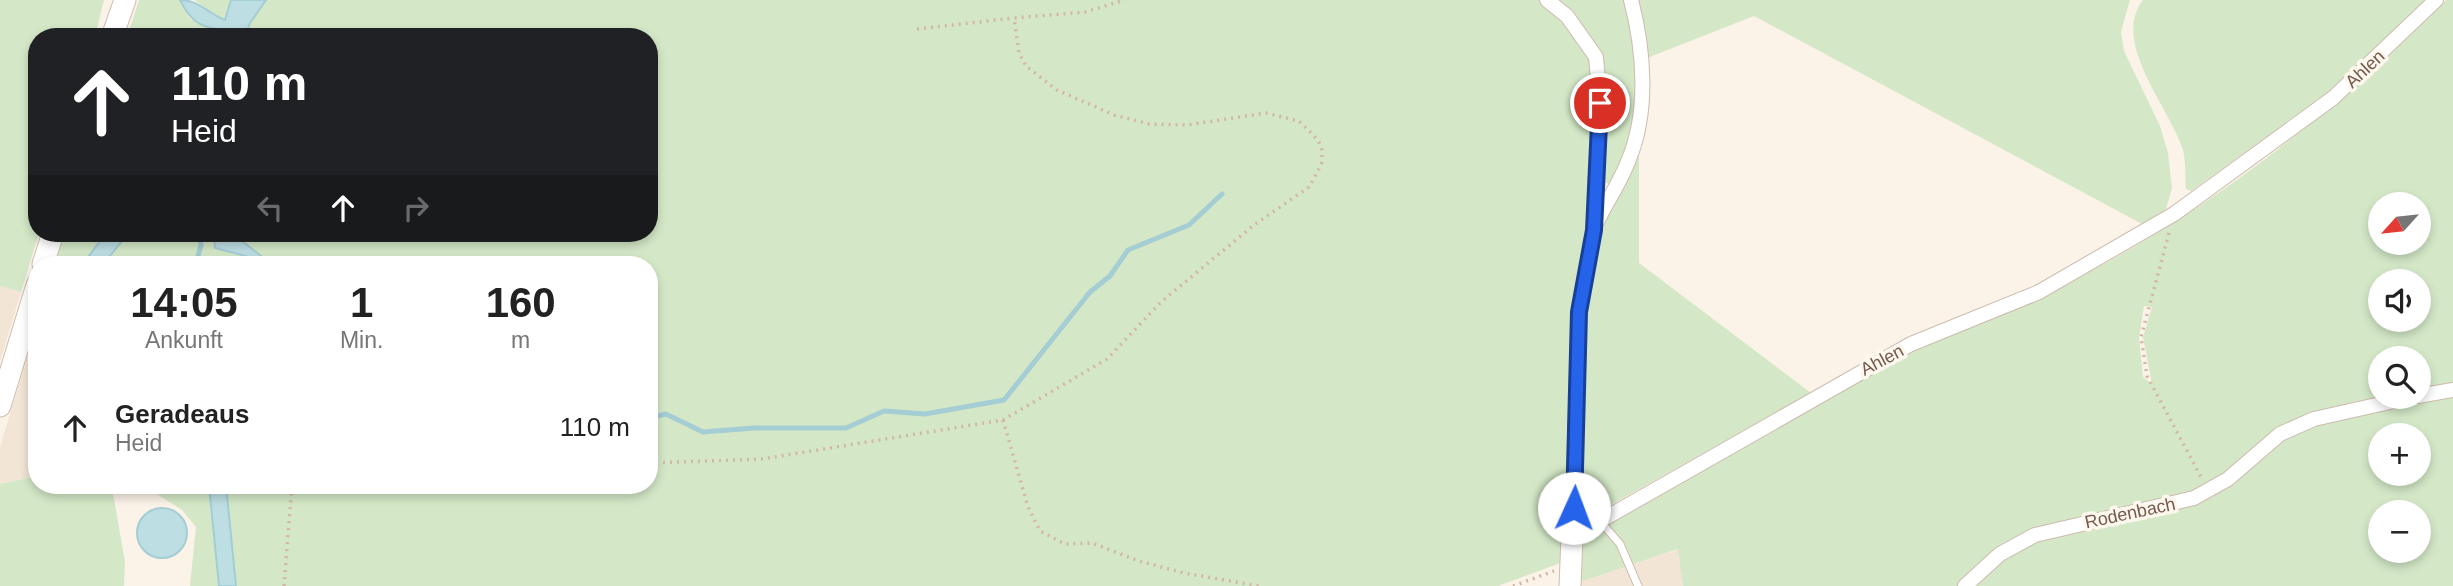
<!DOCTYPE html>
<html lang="de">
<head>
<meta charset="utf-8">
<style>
	:root { --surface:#fff; --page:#f6f6f6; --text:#222; --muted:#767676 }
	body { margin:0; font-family:Arial,sans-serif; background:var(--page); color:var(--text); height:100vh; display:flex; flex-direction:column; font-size:26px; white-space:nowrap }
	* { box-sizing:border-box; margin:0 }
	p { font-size:23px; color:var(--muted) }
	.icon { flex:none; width:38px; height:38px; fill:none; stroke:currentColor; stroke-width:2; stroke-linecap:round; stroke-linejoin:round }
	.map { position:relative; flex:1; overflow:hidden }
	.side { position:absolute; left:28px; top:256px; width:630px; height:238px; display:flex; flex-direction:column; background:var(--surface); border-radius:28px; box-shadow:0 4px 10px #0003 }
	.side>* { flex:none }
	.top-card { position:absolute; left:28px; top:28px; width:630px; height:214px; border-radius:28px; box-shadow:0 4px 10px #0003; background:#202124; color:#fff; overflow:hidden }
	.needle { width:46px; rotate:243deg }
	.controls { position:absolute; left:2368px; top:192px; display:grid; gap:14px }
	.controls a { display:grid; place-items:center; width:63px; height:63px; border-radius:50%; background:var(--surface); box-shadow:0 4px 10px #0003; font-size:35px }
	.pin { position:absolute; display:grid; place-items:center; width:60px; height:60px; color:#fff; margin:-30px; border:4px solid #fff; border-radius:50%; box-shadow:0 2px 7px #0007 }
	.me { position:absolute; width:77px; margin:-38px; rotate:2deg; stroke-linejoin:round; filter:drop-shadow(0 0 5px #0008) }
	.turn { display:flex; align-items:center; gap:24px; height:147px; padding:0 28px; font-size:32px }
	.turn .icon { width:91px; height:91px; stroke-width:2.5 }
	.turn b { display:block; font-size:49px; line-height:60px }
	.lanes { display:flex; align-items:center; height:66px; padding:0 28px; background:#0003; justify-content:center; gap:35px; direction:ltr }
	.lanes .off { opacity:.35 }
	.eta { display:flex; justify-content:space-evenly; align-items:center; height:119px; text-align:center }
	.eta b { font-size:42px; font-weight:700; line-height:49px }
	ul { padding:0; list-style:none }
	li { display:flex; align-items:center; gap:21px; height:105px; padding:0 28px }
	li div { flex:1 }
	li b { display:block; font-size:26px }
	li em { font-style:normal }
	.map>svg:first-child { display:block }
	.residential { fill:#f2e5d6 }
	.green { fill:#d4e8c7; fill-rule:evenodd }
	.water { fill:#bddee3; stroke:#a4cdd4; stroke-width:2 }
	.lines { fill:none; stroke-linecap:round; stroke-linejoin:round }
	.stream { stroke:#a4cdd4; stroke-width:5 }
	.lane-casing { stroke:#ccbbae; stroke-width:9 }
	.street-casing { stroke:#ccbbae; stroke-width:16 }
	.secondary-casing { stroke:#cebcac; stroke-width:23 }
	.path { stroke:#d3b7a4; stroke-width:3.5; stroke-dasharray:2 5; stroke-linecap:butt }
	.lane { stroke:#fff; stroke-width:7 }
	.street { stroke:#fff; stroke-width:14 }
	.secondary { stroke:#fff; stroke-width:21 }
	.route-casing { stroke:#184099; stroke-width:18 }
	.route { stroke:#2563eb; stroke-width:12 }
	.labels { text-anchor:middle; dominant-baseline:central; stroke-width:7; stroke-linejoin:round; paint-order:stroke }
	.street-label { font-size:18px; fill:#735b4e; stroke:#fef7ee }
</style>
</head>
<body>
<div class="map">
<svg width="2453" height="586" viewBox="0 0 2453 586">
	<rect width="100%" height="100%" fill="#fbf3e8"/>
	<!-- residential -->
	<g class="residential">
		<path d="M0,286l21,6 -21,70z"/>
		<path d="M37,325v151l-37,8v-37z"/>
		<path d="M1679,549l4,37h-107v-8l7,3z"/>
	</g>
	<!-- green -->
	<g class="green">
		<path d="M0,0h104l-9,37h-58l2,196 -18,59 -21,-6z"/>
		<path d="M139,0h41l10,19 28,10 -1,8h-90z"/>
		<path d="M195,0h36l-5,20 -12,-4z"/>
		<path d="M266,0h1275l23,18 28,41 3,44 -1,70 -31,389 -65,24h-1262l-10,-101h423v-221h-546l26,-31h520v-196h-404l5,-14z"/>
		<path d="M1557,0h68c12,43 18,96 5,141 -3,13 -11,27 -16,40l-5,3 -6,-3 -3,-126 -27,-42z"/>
		<path d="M1636,0h494l-9,32 3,19 36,75 8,27 4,35 -6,21 -22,16 -390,-209 -107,42z"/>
		<path d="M2143,0h287l-102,93 -137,98 -5,-2c-1,-13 0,-27 -3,-39 -13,-42 -73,-108 -40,-150z"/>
		<path d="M2446,0h7v384l-34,7 -1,-32h-38v38l-67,18 -93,62 -30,16 -30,9 -112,22 -16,8 -75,54h-274l-5,-37 -95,32 -7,-3c-1,-32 6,-37 29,-57 102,-57 202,-118 305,-171 42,-21 89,-34 132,-54 150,-72 288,-178 404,-296zM2380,205h38v38h-38zM2380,282h38v38h-38zM2144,306l8,1 -9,30 9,47 -9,-7 -4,-39z"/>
		<path d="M1639,143v120l172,130 -222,124 -7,-2 -3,-7 8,-194 11,-73z"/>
		<path d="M65,233h41l-23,31h-28z"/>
		<path d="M2453,397v189h-481l41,-36 30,-11 156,-37 84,-64 33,-13zM2380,436h38v38h-38zM2380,513h38v38h-38z"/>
		<path d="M37,476v9h172l10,101h-29l6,-59 -14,-17 -36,-23 -33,6 12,69 -1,24h-124v-102z"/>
	</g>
	<!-- water -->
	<g class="water">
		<path d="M180,0c19,0 27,13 45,20l6,-20h35l-16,23 -5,14h-28l1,-8c-20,-2 -29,-11 -38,-29z"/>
		<path d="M106,233h23l-26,31h-20z"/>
		<path d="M214,233h18l29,23 -4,3 -42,-11z"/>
		<path d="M209,485h17l10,101h-17z"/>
		<circle cx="162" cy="533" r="25"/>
	</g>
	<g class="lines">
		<!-- stream -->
		<g class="stream">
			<path d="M316,259l11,5"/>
			<path d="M196,264l5,-19 -2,-12"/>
			<path d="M649,418l17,-4 37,18 51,-4h92l38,-17 41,3 79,-14 86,-108 20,-16 18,-26 61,-25 33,-31"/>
		</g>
		<defs>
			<path id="lane" d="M1600,521l20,23 18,42"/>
			<g id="street">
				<path d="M1547,0l20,16 29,41 4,46 -6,127 -15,82 -7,225"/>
				<path d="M1597,222c10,-21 24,-41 32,-63 20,-49 15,-109 2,-159"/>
				<path d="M2418,396l35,-6"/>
				<path d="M1572,537l339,-193 128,-52 135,-78 159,-116 103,-98"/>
				<path d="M1965,586l35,-32 35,-19 159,-37 34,-19 52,-45 34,-15 98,-22"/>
			</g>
			<g id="secondary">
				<path d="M112,37l13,-37"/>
				<path d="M43,264l10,-31"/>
				<path d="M0,406l37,-121"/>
				<path d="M1570,586l2,-49"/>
			</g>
		</defs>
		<!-- lane casing -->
		<use href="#lane" class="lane-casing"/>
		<!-- street casing -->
		<use href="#street" class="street-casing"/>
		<!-- secondary casing -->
		<use href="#secondary" class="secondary-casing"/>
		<!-- path -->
		<g class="path">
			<path d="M917,29l97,-11"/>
			<path d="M2169,233l-28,104 6,39 54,101"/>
			<path d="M1003,420l25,87 12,24 25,13 27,-1 47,18 45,12 75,13"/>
			<path d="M649,463l113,-4 241,-39 104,-61 54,-57 93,-77 55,-38 8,-14 5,-11v-12l-4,-10 -19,-19 -33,-8 -79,12 -38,-1 -35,-9 -57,-25 -31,-24 -7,-13 -5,-35 71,-6 40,-12"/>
			<path d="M284,586l8,-101"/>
			<path d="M1513,586l41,-15"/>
		</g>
		<!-- lane -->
		<use href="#lane" class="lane"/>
		<!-- street -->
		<use href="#street" class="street"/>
		<!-- secondary -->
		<use href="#secondary" class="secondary"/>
	</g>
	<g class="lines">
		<defs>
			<path id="route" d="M1574,508l5,-196 15,-82 6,-127"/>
		</defs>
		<!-- route casing -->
		<use href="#route" class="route-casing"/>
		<!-- route -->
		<use href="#route" class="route"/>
	</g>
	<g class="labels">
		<!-- street labels -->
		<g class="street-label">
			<text transform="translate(2365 69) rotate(-43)">Ahlen</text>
			<text transform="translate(1882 360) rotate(-28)">Ahlen</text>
			<text transform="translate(2130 513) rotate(-12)">Rodenbach</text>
		</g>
	</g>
</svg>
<div class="controls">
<a><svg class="needle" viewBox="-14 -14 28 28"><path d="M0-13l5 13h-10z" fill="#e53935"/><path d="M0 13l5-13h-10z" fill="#767676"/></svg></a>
<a><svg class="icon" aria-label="sound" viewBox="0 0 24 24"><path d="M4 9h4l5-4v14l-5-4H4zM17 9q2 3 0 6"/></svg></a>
<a><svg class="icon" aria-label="search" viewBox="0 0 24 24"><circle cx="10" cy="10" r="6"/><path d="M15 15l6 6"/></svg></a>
<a>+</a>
<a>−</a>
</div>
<div class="pin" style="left:1600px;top:103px;background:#d93025"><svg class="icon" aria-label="arrive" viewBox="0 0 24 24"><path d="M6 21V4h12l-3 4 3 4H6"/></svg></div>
<svg class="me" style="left:1574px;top:508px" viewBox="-20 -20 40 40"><circle r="19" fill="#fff"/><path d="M0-13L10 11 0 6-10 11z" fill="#2563eb"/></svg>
<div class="top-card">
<div class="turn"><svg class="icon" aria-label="ahead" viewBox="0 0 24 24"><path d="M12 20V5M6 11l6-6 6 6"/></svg><div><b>110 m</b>Heid</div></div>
<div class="lanes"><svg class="icon off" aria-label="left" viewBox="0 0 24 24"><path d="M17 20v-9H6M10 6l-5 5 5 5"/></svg><svg class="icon" aria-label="ahead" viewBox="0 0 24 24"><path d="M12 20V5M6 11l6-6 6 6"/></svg><svg class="icon off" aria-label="right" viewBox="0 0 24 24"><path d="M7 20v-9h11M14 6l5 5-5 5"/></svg></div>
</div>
<section class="side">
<div class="eta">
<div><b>14:05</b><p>Ankunft</p></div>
<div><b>1</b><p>Min.</p></div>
<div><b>160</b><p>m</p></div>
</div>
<ul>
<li><svg class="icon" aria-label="ahead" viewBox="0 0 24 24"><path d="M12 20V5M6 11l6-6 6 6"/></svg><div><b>Geradeaus</b><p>Heid</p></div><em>110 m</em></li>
</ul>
</section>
</div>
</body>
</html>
